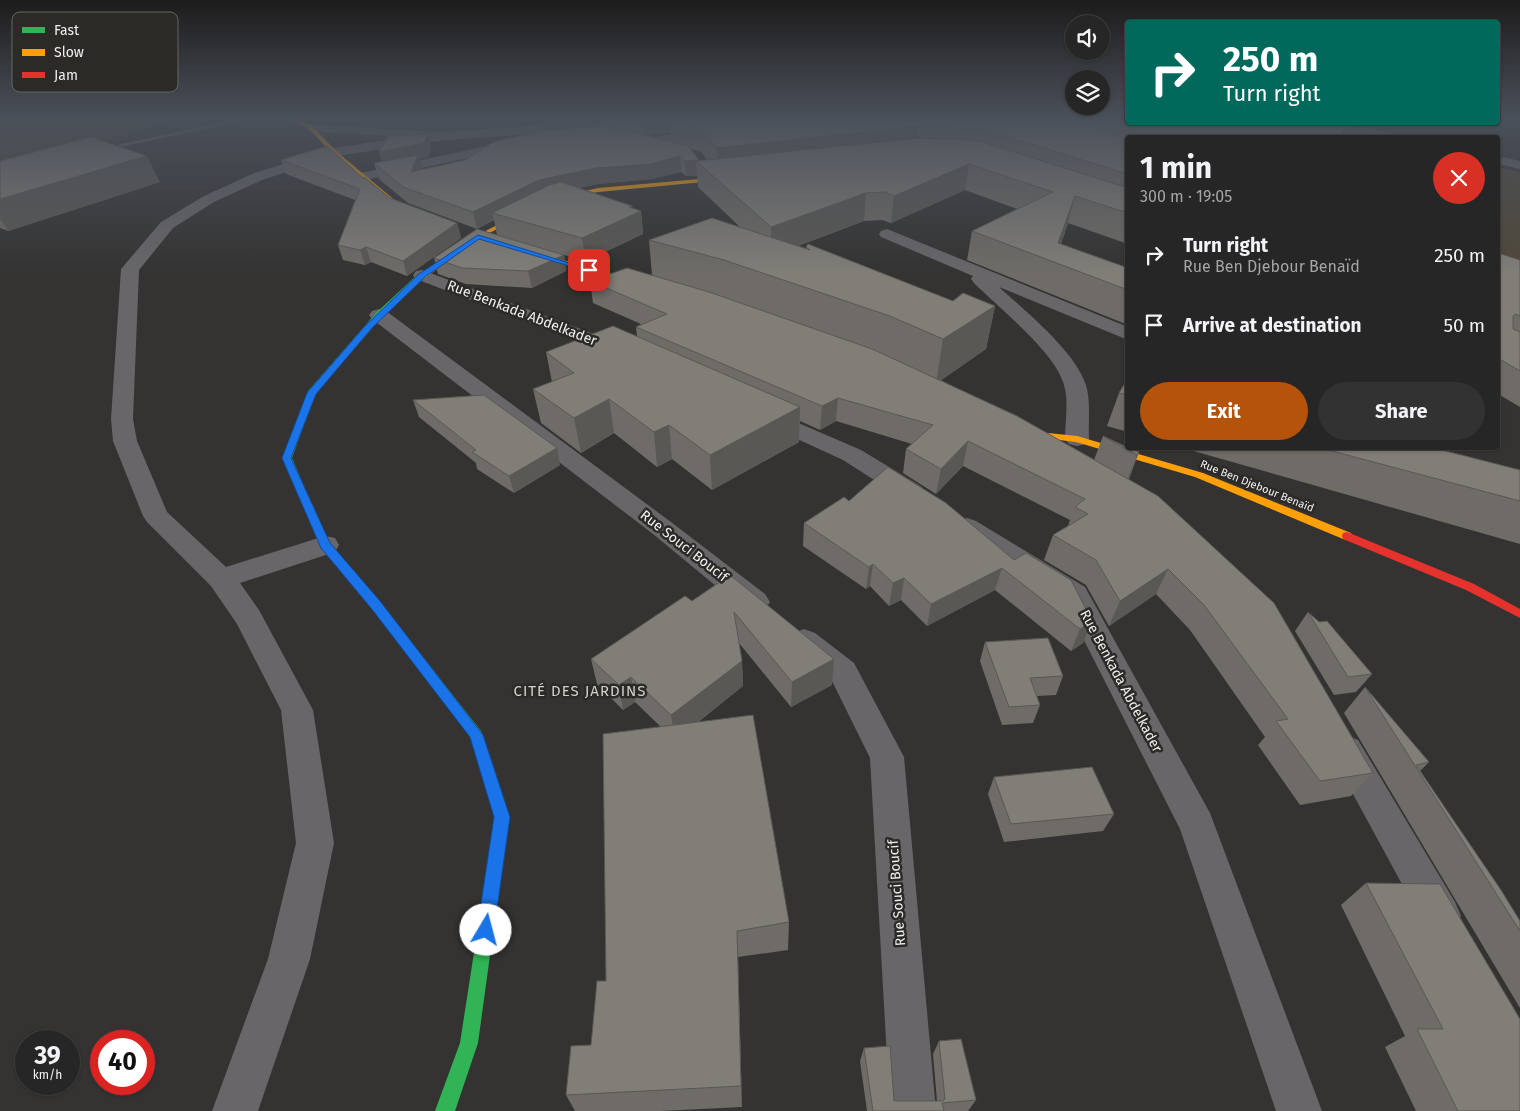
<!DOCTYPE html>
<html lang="en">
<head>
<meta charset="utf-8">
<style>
	:root { --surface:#272626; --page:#333232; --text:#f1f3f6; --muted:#a4a5a7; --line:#434343; --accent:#b45309 }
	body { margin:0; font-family:"Fira Sans",sans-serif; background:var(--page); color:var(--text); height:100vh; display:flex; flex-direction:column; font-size:19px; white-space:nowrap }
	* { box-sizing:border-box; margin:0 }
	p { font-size:16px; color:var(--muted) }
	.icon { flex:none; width:28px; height:28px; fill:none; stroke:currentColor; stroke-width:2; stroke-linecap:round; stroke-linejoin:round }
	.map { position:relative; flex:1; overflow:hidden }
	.details { position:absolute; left:1125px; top:135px; width:375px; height:315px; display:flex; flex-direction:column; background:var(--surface); border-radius:5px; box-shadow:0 1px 4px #0004,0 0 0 1px var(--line) }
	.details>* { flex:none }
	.top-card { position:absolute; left:1125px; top:20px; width:375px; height:105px; border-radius:5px; box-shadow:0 1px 4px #0004,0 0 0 1px var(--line); background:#00695c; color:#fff; overflow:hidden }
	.buttons { position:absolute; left:1065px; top:15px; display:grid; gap:10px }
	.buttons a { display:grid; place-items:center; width:45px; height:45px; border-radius:50%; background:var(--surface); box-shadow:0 1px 4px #0004,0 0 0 1px var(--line); font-size:25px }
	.speed { position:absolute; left:15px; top:1030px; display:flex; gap:10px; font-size:25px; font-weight:700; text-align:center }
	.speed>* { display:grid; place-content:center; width:65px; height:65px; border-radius:50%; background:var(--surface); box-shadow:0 1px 4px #0004,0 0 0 1px var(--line); line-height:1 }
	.speed small { font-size:12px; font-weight:400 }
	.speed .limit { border:8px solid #d22; background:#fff; color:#111 }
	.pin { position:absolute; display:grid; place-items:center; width:42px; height:42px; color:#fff; margin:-21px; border-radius:10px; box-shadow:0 2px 8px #0006 }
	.me { position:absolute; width:55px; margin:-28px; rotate:8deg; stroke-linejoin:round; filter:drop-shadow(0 0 4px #0008) }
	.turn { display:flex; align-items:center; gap:18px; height:105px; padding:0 15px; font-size:22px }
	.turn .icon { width:65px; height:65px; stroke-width:2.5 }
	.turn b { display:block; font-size:35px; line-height:42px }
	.round { display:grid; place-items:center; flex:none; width:52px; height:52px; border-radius:26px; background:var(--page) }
	.head { display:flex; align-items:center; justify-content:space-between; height:85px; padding:0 15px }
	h1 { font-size:30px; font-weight:700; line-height:38px }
	.cta { display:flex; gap:10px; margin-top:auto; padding:10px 15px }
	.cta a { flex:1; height:58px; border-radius:30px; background:var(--accent); color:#fff; font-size:20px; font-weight:700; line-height:58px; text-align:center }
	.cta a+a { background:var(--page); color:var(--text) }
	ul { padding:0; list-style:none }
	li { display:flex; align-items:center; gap:15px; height:70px; padding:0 15px }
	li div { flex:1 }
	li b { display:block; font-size:19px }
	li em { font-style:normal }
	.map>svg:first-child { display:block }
	.green { fill:#4f4838 }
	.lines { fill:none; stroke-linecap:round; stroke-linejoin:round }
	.lane { fill:#686669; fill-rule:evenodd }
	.street { fill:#686669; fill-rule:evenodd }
	.fast { fill:#30b455; fill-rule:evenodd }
	.slow { fill:#ff9f0a; fill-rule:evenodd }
	.jam { fill:#e5322d; fill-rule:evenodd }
	.wall { fill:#6f6c67; fill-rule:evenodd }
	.shaded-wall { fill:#5a5854 }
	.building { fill:#817e78; stroke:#5a5854 }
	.route { fill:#1a73e8; stroke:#114b97 }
	.labels { text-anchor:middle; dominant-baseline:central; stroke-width:5; stroke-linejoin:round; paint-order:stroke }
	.far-street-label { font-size:11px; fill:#efefed; stroke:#2b2a27 }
	.street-label { font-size:14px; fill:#efefed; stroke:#2b2a27 }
	.neighbourhood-label { font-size:15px; letter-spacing:1px; fill:#d1cfcb; stroke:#2b2a27 }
	.key { fill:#2b2a27; stroke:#666562; stroke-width:1 }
	.key-label { font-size:14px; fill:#efefed }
</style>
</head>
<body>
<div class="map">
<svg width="1520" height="1111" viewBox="0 0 1520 1111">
	<rect width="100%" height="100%" fill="#343332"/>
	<!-- green -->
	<g class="green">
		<path d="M0,119h177l-177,55z"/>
		<path d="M1498,167l22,5v99l-22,-6z"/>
	</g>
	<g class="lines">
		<!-- lane -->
		<path class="lane" d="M239,119h12l-154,33 -4,-2z"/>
		<!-- street -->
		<g class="street">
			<path d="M587,119h37l-6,4 -102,12 -72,5 -108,16 -74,24 -48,22 -41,26 -34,42 -6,149 4,22 30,71 59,55 99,-31 10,2 4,7 -4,7 -95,31 19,27 54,100 21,133 -24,116 -52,152h-46l56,-152 28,-116 -15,-133 -44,-86 -26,-38 -64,-64 -4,-6 -30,-75 -2,-22 10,-150 40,-47 43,-26 48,-22 82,-26 73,-11 -97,-6 -6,-4 1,-3 139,8 72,-5z"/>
			<path d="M1320,122h24l53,13 1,3h-24l-52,-13z"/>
			<path d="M707,130l7,4 -2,3 -70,9 -7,-4 7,-4z"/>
			<path d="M515,140l5,1 2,3 -2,3 -155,33 -5,-1 -2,-3 2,-3 5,-1z"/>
			<path d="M1498,156l22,5v8l-22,-5z"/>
			<path d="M887,229l241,98v13l-129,-53c26,24 76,64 87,98 5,17 2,37 3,54l-4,5 -8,2 -8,-2 -4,-5c0,-17 4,-37 -1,-54 -8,-32 -66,-78 -90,-102l-3,-4 2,-3 -92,-39 -2,-3 2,-3z"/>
			<path d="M422,270l204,76 3,4 -3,4 -7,2 -7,-2 -196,-75 -3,-4 3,-4z"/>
			<path d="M379,309l7,2 285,211 94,72 5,8 -5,8 -10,3 -10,-3 -92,-76 -281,-215 -3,-4 3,-4z"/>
			<path d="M766,409l95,41 61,37 4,6 -4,6 -9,2 -9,-2 -61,-39 -85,-39 -3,-5 3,-5z"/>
			<path d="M967,518l9,3 109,66 125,226 112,298h-46l-96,-282 -116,-228 -106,-68 -4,-6 4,-6z"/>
			<path d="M804,629l11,4 39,30 50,94 32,354h-46l-20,-353 -38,-77 -39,-32 -4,-8 4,-8z"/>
			<path d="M1346,735l12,5 97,162 6,14 -6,14 -14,6 -14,-6 -98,-180 5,-10z"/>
		</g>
		<!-- fast -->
		<g class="fast">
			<path d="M529,250l118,34 1,2 -7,2 -114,-35 -1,-1z"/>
			<path d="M416,276l7,2 -41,39 -67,77 -23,64 12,28 -5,3 -4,-1 -13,-30 26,-67 68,-78z"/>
			<path d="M394,623l4,2 83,106 28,86 -31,226 -23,68h-20l25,-68 35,-226 -25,-80 -80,-106 -2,-3 2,-3z"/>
		</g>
		<!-- slow -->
		<g class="slow">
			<path d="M291,119h7l14,7 24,25 67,56 21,8v2l-25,-8 -67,-56 -24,-25z"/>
			<path d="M733,176l2,1v2l-137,13 -49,10 -69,36 -58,42 -7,-2 61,-42 69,-36 53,-12z"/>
			<path d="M1019,430l58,6 126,37 148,60 1,3 -5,4 -4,-1 -148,-62 -119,-35 -60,-7v-4z"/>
		</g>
		<!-- jam -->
		<g class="jam">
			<path d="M299,483l5,3 26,57 68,82 2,3 -2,3h-8l-69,-83 -27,-62z"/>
			<path d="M1347,532l127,52 46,25v9l-54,-28 -123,-51 -1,-3 1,-3z"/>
		</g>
	</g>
	<!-- wall -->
	<g class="wall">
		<path d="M541,119h587v3h255l-9,5 -9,-2 -5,11 -1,2h-231v106l-60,-21 -7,21 67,24v57l-161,-65 5,-29 45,-22 -52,-19 -74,33 -9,-3 -18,1 -66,25 8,2v-1l147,54 42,5 -9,43 -45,31 153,80 9,-24 36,16 -10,27 244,294 -22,23 -51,9 -42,-60 7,-8 -75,-107 -34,-36 -47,32 -23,-41 -42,-25 9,-25 15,-9 2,-6 -107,-54 -27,28 -33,-21 3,-24 6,-5 -76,-23 -16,9 -20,-9 -1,21 -87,48 -40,-31 -15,8 -43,-34 -33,20 -40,-30 -8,-34 19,-7 -6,-30 91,-16 -1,-9 5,-3 -48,-21 -3,-22 62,-6 -3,-35 91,-13 -42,-40 -1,-11h-11l-5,-4 -29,7 -54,5 -19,4 53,18 1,3 8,2 2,23 -57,27 -22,-6 2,16 -34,17 -66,-4 -28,-10 -4,-16 63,-23 -3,-15 -17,9 -69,-26 -29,-24 -5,-16 8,-1 -3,-10 52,-4 -3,9 -8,2 3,11 42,-10 80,-30zM670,132l1,10 -22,-6 4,-2zM691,149l10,3 6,8 -7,1z"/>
		<path d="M281,160l83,19 26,19 67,25 4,15 -54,38 -36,-14 -6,3 -22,-5 -5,-15 17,-45 -69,-26z"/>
		<path d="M0,161l160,21 -152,49 -8,-3z"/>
		<path d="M1498,254l22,6v147l-22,-13z"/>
		<path d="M1128,378v54l-21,-6 12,-33z"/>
		<path d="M413,400l147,65 -46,28 -37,-24 -1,-6 -57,-46z"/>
		<path d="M1183,448h251l86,22v74z"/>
		<path d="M849,501l165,59 78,61 -9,22 -12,8 -76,-61 -68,36 -26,-26 -12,6 -19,-20 -4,3 -63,-43 1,-23z"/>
		<path d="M730,575l102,110 -41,22 -52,-64 3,18 1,25 -46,37 92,199 -1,28 -50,7 4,150 -81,4h-86l-9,-16 25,-50 15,-64 55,-254 -26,-25 -12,8 -26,-26 -6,-25 101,-58z"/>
		<path d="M1308,612l64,62 -16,18 -22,3 -39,-64z"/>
		<path d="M985,642l78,34 -7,19 -19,1 3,9 -7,18 -31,2 -22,-64z"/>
		<path d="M1365,687l64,75 -9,9 100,150v87l-176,-295z"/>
		<path d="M994,777l120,37 -11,17 -99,11 -16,-48z"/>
		<path d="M1366,883l154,228h-104l-31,-64 20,-11 -64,-131z"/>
		<path d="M939,1041l37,59 -8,11h-101l-7,-50 4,-13 30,53h43l-4,-47z"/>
	</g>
	<!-- shaded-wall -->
	<g class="shaded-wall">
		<path d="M543,119h61l1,10 -59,4z"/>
		<path d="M645,119h145l-91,8 -30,-8 1,13 -17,2 -6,3z"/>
		<path d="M1356,122h11l-8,16h-22l5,-7z"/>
		<path d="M1376,122h7l-9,5z"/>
		<path d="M919,126l-3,25 -198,23 -1,-26z"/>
		<path d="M428,134l3,14 -3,9 -8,2 3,11 -7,18 -33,-22 -4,-14z"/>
		<path d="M147,156l13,26 -152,49 -8,-12v-20z"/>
		<path d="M680,156l1,16 -29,7 -54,5 -56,12 -50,17 2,7 -17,9 -4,-17 66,-32 57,-12z"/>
		<path d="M699,160l1,4 -4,-3 1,15h-11l-1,-15z"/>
		<path d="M969,164l-4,26 -74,33 3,-27z"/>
		<path d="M866,193l-2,28 -93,35v-29z"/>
		<path d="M1075,196l-7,27 -14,39 4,-19z"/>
		<path d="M632,206l1,9 8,-4 2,23 -57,27 -4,-23 47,-31z"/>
		<path d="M457,223l4,15 -54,38 -4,-15z"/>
		<path d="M366,247l5,15 -6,3 -5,-15z"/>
		<path d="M564,255l2,16 -34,17 -4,-17z"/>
		<path d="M995,306l-9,43 -50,35 7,-45z"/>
		<path d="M838,398l-2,23 -16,9 2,-24z"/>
		<path d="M609,399l5,34 -33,20 -7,-35z"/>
		<path d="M800,407l-1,35 -87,48 -2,-35z"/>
		<path d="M669,425l3,34 -15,8 -3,-35z"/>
		<path d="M968,441l-5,25 -27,28 5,-25z"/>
		<path d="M557,448l3,17 -46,28 -5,-17z"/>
		<path d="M1139,452l-11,27 -2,3 11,-27z"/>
		<path d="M873,564l-3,22 -4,3 3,-22z"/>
		<path d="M1002,568l-7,22 -68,36 4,-22z"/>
		<path d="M1168,569l-12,25 -47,32 11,-25z"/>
		<path d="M904,578l-3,22 -12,6 4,-23z"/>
		<path d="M1092,621l-9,22 -12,8 9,-22z"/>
		<path d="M834,659l-2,26 -41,22 1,-25z"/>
		<path d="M742,661l1,25 -68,54 -4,-25z"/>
		<path d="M631,677l4,25 -12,8 -4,-25z"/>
		<path d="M737,931l1,26 4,150 -1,-21z"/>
	</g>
	<!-- building -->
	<g class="building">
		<path d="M669,119h408l51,21v34l-146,-45 -63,-3 -202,22 -18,-21z"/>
		<path d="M1108,119h20v3h228l-14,9 1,5 -6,2h-200l-1,-7z"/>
		<path d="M603,126l35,7 50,13 11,14 -14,1 -5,-5 -29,8 -55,4 -57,12 -66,32 -70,-25 -29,-24 44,-8 -7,17 54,-12 30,-19 52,-11z"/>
		<path d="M428,134l-4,9 -45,9 9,-16z"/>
		<path d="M91,137l56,19 -147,43v-38z"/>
		<path d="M919,138l57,2 152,48v25l-53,-17 -17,47 70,25v22l-156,-59 81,-39 -84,-28 -75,32 -9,-4 -19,1 -95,34 -75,-66z"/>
		<path d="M327,146l37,33v-2l26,21 67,25 -54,38 -37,-14 -6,3 -22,-5 22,-56 -79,-29z"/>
		<path d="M561,182l71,24 -3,1 12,4 -59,27 -90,-25 57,-28z"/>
		<path d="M712,218l98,32 -4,-3 2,-3 145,57 10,-8 32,13 -52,33 -53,-23 -166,-56 -75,-20z"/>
		<path d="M477,229l87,26 -36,16 -66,-3 -28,-10z"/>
		<path d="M1498,253l22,7v56l-5,-2 -2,2v13l7,3v39l-22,-13z"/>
		<path d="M627,268l82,24 163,57 145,67 141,80 116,107 99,170 -53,8 -44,-60 12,-2 -84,-114 -36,-36 -48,32 -24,-41 -43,-25 35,-21 -13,-7 10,-8 -117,-58 -27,28 -35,-20 27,-24 -95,-27 -16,8 -186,-79 31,-13 -77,-33z"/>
		<path d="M613,326l187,81 -90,48 -41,-30 -15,7 -45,-33 -35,19 -41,-29 41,-16 -28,-21z"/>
		<path d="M1128,378v17l-9,-2z"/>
		<path d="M484,395l73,53 -48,28 -37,-24 4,-2 -63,-50z"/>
		<path d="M1103,436l25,12 11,4 -2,3z"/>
		<path d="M1321,448h113l86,22v31z"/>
		<path d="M888,467l58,36 68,57 12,-7 45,27 21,41 -12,8 -78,-61 -71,36 -27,-26 -11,5 -20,-19 -4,3 -65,-44 40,-26 5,4z"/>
		<path d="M730,575l104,84 -42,23 -58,-70 8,49 -71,54 -40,-38 -12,8 -28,-26 94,-63 7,5z"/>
		<path d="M1308,612l11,10 8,-1 45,53 -24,3z"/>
		<path d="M1048,638l15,38 -33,2 10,27 -31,2 -24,-65z"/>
		<path d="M1365,687l64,75 -13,3 85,125 19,31v10z"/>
		<path d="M753,715l36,207 -52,9 4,155 -175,9 5,-49 20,-1 6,-64h9l-3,-247z"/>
		<path d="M1092,767l22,47 -103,10 -17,-47z"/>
		<path d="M1366,883l74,1 80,135v92h-62l-41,-82h26z"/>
		<path d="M961,1039l15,61 -34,3 2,8h-71l-9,-63 26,-2 4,55h49l2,-2 -6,-58z"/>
	</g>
	<!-- sky -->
	<linearGradient id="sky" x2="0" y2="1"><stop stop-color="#1d1c1c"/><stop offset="0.43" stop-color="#4a505a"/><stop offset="1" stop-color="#4a505a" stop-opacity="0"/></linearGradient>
	<rect width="1520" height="274" fill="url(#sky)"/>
	<!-- route -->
	<path class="route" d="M478,235l114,35 -6,1 -107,-32 -54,38 -54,52 -55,65 -25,64 39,85 50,58 103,134 27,82 -16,113 -3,6 -5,2 -6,-2 -3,-6 17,-113 -24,-80 -99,-129 -50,-60 -39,-90 25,-65 58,-67 54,-52z"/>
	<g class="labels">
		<!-- far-street labels -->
		<g class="far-street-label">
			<text transform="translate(1257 486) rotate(22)">Rue Ben Djebour Benaïd</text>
		</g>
		<!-- street labels -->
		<g class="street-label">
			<text transform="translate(522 313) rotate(21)">Rue Benkada Abdelkader</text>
			<text transform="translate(684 546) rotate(38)">Rue Souci Boucif</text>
			<text transform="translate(1121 681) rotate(62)">Rue Benkada Abdelkader</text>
			<text transform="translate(897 893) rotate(-94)">Rue Souci Boucif</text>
		</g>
		<!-- neighbourhood labels -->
		<g class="neighbourhood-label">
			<text x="580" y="691">CITÉ DES JARDINS</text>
		</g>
	</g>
	<!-- legend -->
	<rect x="12" y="12" width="166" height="80" rx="8" class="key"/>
	<rect x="22" y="27" width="23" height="6" fill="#30b455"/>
	<rect x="22" y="49" width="23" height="7" fill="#ff9f0a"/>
	<rect x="22" y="72" width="23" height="6" fill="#e5322d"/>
	<g class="key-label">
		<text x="54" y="35">Fast</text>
		<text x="54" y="57">Slow</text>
		<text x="54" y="80">Jam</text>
	</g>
</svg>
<div class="buttons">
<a><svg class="icon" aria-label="sound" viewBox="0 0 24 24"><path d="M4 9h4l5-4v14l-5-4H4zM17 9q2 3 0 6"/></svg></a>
<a><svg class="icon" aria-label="layers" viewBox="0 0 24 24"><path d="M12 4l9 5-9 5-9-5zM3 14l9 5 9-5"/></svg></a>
</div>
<div class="speed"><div>39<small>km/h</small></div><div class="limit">40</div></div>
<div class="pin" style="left:589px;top:270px;background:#d93025"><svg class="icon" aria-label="arrive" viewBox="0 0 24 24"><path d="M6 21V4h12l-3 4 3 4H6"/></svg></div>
<svg class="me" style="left:486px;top:930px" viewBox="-20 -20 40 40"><circle r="19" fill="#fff"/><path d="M0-13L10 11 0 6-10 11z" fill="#1a73e8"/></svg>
<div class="top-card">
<div class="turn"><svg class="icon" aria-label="right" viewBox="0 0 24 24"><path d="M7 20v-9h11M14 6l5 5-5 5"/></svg><div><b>250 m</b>Turn right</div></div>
</div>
<section class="details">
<div class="head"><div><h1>1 min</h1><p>300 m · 19:05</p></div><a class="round" style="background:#d93025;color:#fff"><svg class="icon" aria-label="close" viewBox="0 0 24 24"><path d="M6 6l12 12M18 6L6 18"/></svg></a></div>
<ul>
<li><svg class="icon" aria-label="right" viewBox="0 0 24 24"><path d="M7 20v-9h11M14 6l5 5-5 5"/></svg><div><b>Turn right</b><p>Rue Ben Djebour Benaïd</p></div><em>250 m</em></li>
<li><svg class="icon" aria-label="arrive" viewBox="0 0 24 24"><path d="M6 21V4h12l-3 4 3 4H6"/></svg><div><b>Arrive at destination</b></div><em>50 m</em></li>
</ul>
<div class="cta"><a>Exit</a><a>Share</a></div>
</section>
</div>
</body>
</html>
